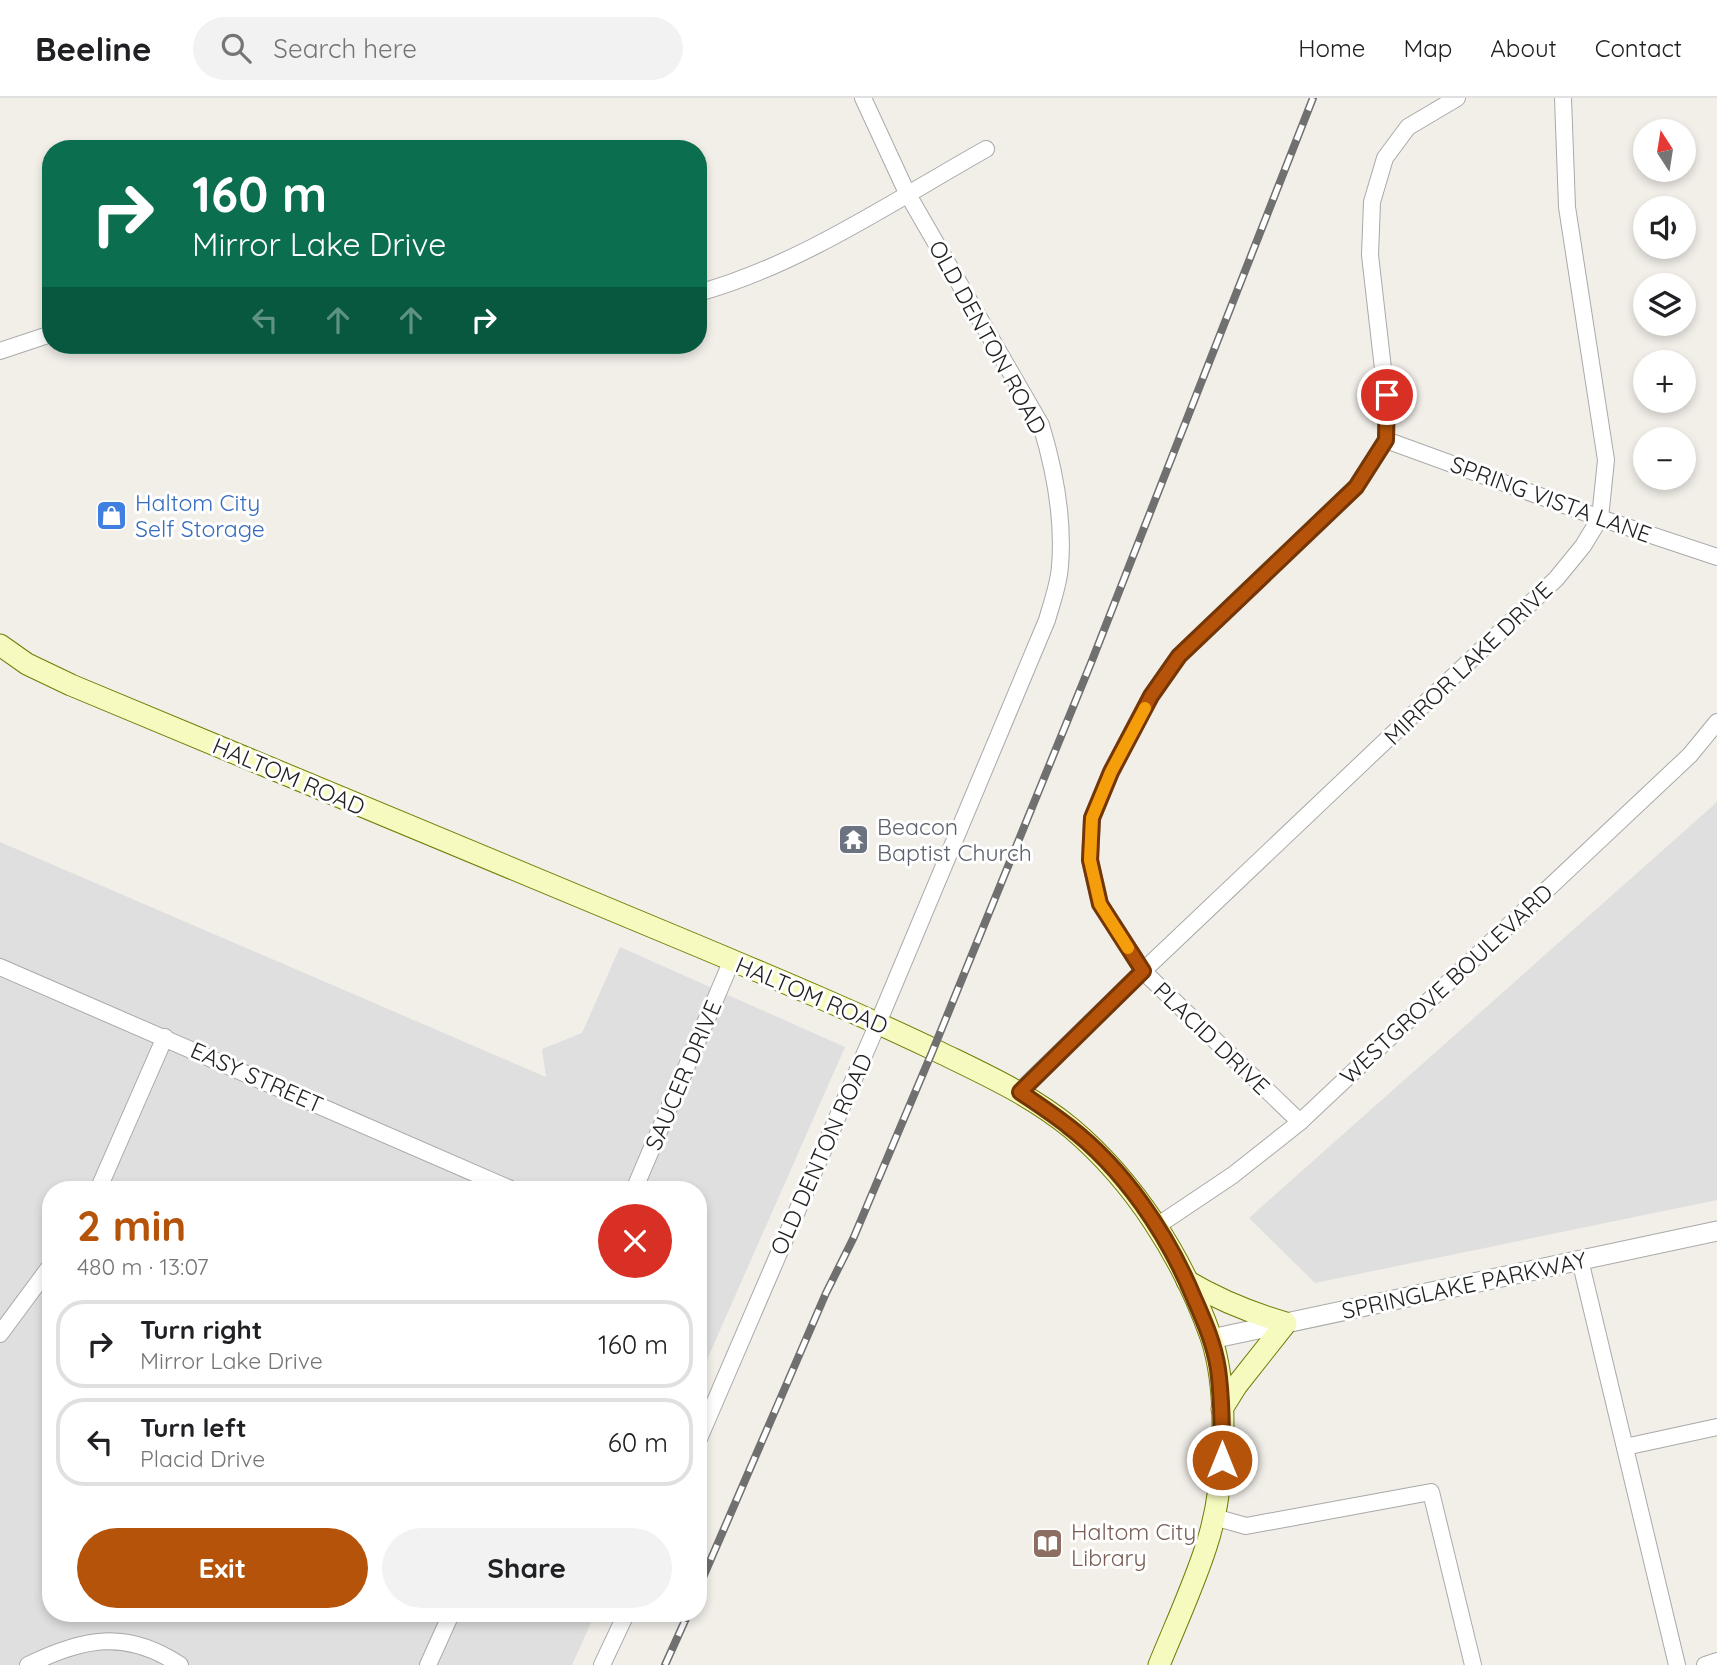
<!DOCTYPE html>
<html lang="en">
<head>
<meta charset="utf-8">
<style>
	:root { --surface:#fff; --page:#f2f2f2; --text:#202124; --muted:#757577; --line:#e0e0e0; --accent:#b45309 }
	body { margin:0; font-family:Quicksand,sans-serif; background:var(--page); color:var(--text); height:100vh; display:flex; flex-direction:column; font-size:26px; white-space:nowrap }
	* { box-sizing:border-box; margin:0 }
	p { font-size:23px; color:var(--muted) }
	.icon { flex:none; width:38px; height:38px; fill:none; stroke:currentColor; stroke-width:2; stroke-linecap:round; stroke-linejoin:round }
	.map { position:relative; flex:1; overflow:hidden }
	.side { position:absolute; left:42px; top:1083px; width:665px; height:441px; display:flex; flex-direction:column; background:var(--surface); border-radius:28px; box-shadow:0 4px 10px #0003 }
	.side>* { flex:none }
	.banner { position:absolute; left:42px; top:42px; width:665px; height:214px; border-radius:28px; box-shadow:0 4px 10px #0003; background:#0b6e4f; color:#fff; overflow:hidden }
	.needle { width:46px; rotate:348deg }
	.tools { position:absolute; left:1633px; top:21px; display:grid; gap:14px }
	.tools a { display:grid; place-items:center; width:63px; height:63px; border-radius:50%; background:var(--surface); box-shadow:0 4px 10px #0003; font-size:35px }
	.pin { position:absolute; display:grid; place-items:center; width:60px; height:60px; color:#fff; margin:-30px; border:4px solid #fff; border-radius:50%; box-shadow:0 2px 7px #0007 }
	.me { position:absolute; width:77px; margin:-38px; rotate:0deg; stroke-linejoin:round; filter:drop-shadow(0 0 5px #0008) }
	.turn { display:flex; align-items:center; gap:24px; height:147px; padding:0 35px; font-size:32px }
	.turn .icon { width:91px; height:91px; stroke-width:2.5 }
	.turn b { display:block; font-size:49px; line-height:60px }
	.lanes { display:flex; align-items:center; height:66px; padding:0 35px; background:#0003; justify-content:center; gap:35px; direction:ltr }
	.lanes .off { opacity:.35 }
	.round { display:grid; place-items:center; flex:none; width:74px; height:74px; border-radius:37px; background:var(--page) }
	.head { display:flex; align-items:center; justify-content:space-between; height:119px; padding:0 35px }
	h1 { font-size:42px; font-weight:700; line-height:52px; color:var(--accent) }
	.primary-button { display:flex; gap:14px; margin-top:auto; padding:14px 35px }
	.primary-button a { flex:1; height:80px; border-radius:42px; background:var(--accent); color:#fff; font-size:28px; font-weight:700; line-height:80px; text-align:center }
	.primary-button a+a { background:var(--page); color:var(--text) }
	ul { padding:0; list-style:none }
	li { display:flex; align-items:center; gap:21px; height:88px; margin:0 14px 10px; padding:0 21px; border:4px solid var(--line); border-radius:28px }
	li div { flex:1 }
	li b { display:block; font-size:26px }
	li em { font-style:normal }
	header { display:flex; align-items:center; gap:42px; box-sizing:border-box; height:98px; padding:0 35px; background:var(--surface); border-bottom:2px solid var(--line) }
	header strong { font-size:33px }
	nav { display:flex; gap:38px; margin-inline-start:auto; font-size:24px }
	.search { width:490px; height:63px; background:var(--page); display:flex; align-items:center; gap:18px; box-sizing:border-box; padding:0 24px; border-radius:38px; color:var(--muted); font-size:26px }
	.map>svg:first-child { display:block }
	.residential { fill:#e0dfdf }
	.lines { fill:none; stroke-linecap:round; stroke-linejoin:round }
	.minor-casing { stroke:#a9a9a9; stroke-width:18 }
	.tertiary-casing { stroke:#a9a9a9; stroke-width:21 }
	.secondary-casing { stroke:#707d05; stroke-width:23 }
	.minor { stroke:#fff; stroke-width:16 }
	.tertiary { stroke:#fff; stroke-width:19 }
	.secondary { stroke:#f7fabf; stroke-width:21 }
	.rail-casing { stroke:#707070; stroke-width:8 }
	.rail { stroke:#fff; stroke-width:5; stroke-dasharray:16; stroke-linecap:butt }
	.route-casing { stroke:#753606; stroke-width:18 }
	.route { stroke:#b45309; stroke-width:12 }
	.slow { stroke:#f59e0b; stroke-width:12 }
	.labels { text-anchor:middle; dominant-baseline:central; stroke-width:6; stroke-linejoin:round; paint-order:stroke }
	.street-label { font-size:23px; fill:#222; stroke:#fff }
	.shop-label { font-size:23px; fill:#366cbe; stroke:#fff; text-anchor:start }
	.worship-label { font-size:23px; fill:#5b616d; stroke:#fff; text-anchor:start }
	.education-label { font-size:23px; fill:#785e54; stroke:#fff; text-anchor:start }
</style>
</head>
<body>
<header>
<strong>Beeline</strong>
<div class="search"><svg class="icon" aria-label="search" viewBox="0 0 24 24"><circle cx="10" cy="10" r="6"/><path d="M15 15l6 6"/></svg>Search here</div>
<nav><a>Home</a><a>Map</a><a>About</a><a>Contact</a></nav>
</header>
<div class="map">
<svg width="1717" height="1567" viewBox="0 0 1717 1567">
	<rect width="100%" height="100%" fill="#f2efe9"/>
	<!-- residential -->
	<g class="residential">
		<path d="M1717,704v398l-402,83 -66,-65z"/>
		<path d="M0,744l546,235 -4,-28 40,-16 38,-86 225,100 -147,333v-190h-647v424h544l-23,51h-572z"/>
	</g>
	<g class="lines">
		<defs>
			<g id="minor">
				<path d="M698,195c102,-28 197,-93 288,-144"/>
				<path d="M0,253l51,-17"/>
				<path d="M1386,342l214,78 117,39"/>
				<path d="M0,869l513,223"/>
				<path d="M1019,994l124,-121 413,-392 27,-33 17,-28 6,-58 -39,-253 -4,-109"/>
				<path d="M1300,1024l-157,-151 -43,-67 -10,-44 2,-42 19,-46 40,-76 28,-40 177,-169 30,-47v-45l-16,-140 2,-53 13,-44 23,-31 49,-29"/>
				<path d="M98,1092l67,-153"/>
				<path d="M634,1092l98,-230"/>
				<path d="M1157,1128l76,-51 67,-53 390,-367 27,-33"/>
				<path d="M1580,1162l97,405"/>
				<path d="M0,1236l51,-69"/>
				<path d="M698,1343l180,-418 169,-403c5,-18 12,-36 13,-54 4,-48 -5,-95 -19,-141l-134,-232 -44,-95"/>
				<path d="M1625,1349l92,-20"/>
				<path d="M1214,1419l32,9 185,-34 42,173"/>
				<path d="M28,1567c55,-27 98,-36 152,0"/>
				<path d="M428,1567l23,-51"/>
				<path d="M602,1567l24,-51"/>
				<path d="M1705,1567l12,-4"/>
			</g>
			<path id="tertiary" d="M1211,1241l506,-108"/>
			<g id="secondary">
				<path d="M0,547l27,19 44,21c209,87 418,174 627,261 81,34 162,68 241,106 45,22 92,43 132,76 64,54 112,130 140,209 19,57 14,153 -5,210 -13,40 -31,79 -47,118"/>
				<path d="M1187,1183c32,19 64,32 99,42l-49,62 -15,24"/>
			</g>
		</defs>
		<!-- minor casing -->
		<use href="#minor" class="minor-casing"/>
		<!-- tertiary casing -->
		<use href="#tertiary" class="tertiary-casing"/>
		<!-- secondary casing -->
		<use href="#secondary" class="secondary-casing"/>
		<!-- minor -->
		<use href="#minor" class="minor"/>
		<!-- tertiary -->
		<use href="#tertiary" class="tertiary"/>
		<!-- secondary -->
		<use href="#secondary" class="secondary"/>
		<defs>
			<g id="rail">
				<path d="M698,1491l128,-296 27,-54 80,-189 158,-387 222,-565"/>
				<path d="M665,1567l23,-51"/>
			</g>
		</defs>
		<!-- rail casing -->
		<use href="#rail" class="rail-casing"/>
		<!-- rail -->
		<use href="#rail" class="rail"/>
	</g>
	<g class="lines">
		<defs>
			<path id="route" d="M1222,1362c0,-31 0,-61 -4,-91 -4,-26 -14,-48 -24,-71 -27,-65 -70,-129 -126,-172 -15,-12 -32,-23 -48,-34l123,-121 -43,-67 -10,-44 2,-42 19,-46 40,-76 28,-40 177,-169 30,-47 1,-45"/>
		</defs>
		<!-- route casing -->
		<use href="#route" class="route-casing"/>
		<!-- route -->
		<use href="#route" class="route"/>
		<!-- slow -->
		<path class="slow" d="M1128,850l-28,-44 -10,-44 2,-42 19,-46 34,-64"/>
	</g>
	<!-- icons -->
	<defs>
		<symbol id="shop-square" viewBox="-11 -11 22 22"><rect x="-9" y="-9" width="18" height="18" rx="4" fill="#3f7fe0" stroke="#fff"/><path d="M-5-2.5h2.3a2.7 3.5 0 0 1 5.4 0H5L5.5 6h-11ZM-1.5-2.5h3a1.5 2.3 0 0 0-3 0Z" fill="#fff"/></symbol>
		<symbol id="temple-square" viewBox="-11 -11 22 22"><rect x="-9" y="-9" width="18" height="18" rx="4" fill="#6b7280" stroke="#fff"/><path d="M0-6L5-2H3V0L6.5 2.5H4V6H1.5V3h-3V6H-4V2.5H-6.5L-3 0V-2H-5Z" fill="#fff"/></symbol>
		<symbol id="library-square" viewBox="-11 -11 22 22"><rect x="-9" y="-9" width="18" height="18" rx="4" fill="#8d6e63" stroke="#fff"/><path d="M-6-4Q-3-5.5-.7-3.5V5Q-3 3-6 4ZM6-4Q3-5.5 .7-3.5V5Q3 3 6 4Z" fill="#fff"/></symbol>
	</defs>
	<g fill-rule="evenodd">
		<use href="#shop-square" x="94" y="400" width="35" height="35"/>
		<use href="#temple-square" x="836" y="724" width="35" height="35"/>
		<use href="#library-square" x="1030" y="1428" width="35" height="35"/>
	</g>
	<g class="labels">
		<!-- street labels -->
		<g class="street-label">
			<text transform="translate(988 239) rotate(61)">OLD DENTON ROAD</text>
			<text transform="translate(1551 401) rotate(20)">SPRING VISTA LANE</text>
			<text transform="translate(1468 565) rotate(-44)">MIRROR LAKE DRIVE</text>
			<text transform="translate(289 678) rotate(23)">HALTOM ROAD</text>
			<text transform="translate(1446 886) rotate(-43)">WESTGROVE BOULEVARD</text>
			<text transform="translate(812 897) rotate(23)">HALTOM ROAD</text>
			<text transform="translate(1212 940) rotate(44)">PLACID DRIVE</text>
			<text transform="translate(683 977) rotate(-67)">SAUCER DRIVE</text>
			<text transform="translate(257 979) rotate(24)">EASY STREET</text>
			<text transform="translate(821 1056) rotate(-66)">OLD DENTON ROAD</text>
			<text transform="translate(1464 1187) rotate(-12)">SPRINGLAKE PARKWAY</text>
		</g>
		<!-- shop labels -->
		<g class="shop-label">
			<text x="135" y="404">Haltom City<tspan x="135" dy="26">Self Storage</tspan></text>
		</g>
		<!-- worship labels -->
		<g class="worship-label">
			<text x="877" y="728">Beacon<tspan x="877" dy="26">Baptist Church</tspan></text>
		</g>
		<!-- education labels -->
		<g class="education-label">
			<text x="1071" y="1433">Haltom City<tspan x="1071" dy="26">Library</tspan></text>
		</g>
	</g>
</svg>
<div class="tools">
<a><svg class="needle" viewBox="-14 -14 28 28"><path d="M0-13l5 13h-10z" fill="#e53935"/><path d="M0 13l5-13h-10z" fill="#757577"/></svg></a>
<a><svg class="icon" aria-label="sound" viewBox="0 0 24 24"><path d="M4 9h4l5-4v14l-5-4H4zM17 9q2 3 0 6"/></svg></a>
<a><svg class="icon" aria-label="layers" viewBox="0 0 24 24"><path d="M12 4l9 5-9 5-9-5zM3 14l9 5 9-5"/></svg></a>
<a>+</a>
<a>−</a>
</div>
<div class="pin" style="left:1387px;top:297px;background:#d93025"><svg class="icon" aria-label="arrive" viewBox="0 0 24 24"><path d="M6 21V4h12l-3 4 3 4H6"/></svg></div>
<svg class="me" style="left:1222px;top:1362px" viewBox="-20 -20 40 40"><circle r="17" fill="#b45309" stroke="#fff" stroke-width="3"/><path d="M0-11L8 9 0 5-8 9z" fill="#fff"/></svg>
<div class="banner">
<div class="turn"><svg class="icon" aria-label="right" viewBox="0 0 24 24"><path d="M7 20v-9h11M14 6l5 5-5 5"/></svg><div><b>160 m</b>Mirror Lake Drive</div></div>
<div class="lanes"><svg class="icon off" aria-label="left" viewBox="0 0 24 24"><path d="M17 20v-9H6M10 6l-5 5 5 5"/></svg><svg class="icon off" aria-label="ahead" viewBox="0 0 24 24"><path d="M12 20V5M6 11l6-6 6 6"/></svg><svg class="icon off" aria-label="ahead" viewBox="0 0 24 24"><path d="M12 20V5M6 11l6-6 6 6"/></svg><svg class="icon" aria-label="right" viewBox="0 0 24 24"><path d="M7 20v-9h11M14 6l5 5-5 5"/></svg></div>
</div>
<section class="side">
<div class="head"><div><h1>2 min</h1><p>480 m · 13:07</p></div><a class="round" style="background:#d93025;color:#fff"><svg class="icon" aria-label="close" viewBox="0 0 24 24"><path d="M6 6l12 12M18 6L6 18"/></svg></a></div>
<ul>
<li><svg class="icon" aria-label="right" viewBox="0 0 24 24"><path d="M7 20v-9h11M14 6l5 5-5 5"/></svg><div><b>Turn right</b><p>Mirror Lake Drive</p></div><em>160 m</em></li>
<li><svg class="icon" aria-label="left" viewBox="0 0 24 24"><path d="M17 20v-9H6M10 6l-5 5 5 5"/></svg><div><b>Turn left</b><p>Placid Drive</p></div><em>60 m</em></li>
</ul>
<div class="primary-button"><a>Exit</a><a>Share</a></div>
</section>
</div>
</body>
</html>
